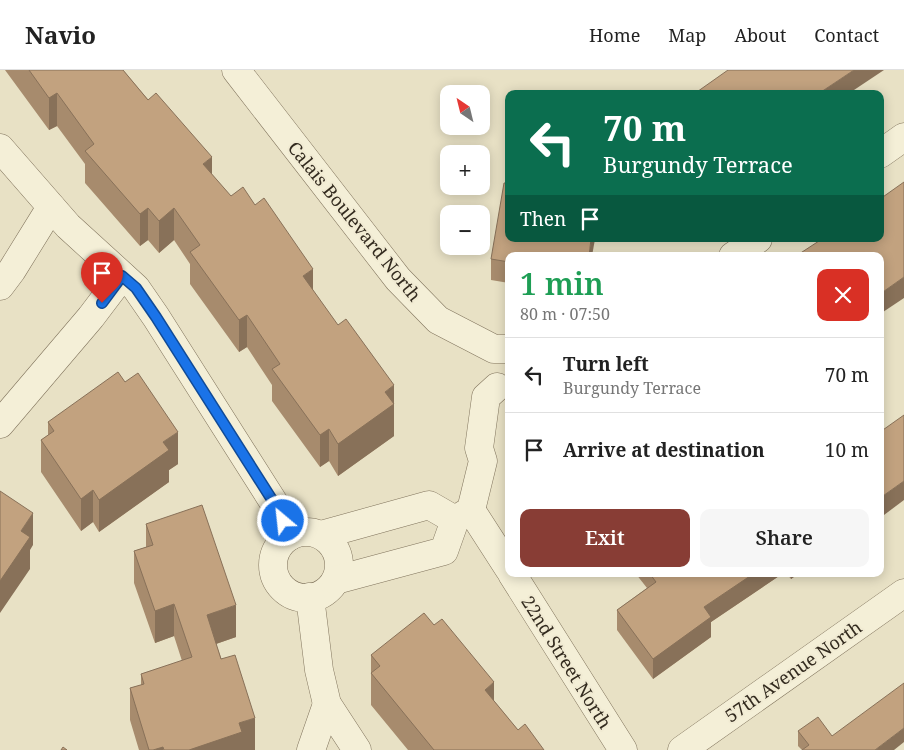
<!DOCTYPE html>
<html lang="en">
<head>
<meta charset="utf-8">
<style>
	:root { --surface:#fff; --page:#f6f6f6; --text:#222; --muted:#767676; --line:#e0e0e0; --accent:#883d35 }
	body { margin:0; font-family:"Noto Serif",serif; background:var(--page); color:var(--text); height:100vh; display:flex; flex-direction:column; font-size:19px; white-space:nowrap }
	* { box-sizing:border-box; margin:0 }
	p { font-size:16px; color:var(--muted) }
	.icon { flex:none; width:28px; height:28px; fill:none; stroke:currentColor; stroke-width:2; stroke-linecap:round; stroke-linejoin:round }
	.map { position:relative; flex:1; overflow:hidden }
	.side { position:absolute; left:505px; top:182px; width:379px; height:325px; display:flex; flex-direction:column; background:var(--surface); border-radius:10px; box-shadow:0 2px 12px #0003 }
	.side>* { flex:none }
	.banner { position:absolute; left:505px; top:20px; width:379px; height:152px; border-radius:10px; box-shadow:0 2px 12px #0003; background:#0b6e4f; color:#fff; overflow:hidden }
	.needle { width:32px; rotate:325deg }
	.controls { position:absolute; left:440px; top:15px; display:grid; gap:10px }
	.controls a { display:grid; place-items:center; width:50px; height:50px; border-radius:10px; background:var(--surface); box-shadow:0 2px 12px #0003; font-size:25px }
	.pin { position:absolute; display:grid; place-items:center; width:42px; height:42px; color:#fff; margin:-51px -21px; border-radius:50% 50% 50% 0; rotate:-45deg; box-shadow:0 0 5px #0007 }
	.pin .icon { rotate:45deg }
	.me { position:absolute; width:55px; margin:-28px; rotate:332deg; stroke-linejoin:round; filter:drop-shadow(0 0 4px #0008) }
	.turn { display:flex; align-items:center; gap:18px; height:105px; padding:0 15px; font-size:22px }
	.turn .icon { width:65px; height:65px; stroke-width:2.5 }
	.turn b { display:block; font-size:35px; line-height:42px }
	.then { display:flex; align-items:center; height:48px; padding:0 15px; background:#0003; gap:10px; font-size:19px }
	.round { display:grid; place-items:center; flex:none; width:52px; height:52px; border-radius:10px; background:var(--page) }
	.headline { display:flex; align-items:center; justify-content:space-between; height:85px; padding:0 15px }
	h1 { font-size:30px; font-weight:600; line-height:38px; color:#1e9e55 }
	.primary-button { display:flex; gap:10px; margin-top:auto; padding:10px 15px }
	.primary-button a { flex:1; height:58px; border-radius:10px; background:var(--accent); color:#fff; font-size:20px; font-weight:600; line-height:58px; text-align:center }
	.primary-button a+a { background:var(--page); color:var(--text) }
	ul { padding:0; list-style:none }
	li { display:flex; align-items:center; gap:15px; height:75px; padding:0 15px; border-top:1px solid var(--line) }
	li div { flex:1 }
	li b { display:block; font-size:19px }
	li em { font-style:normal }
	header { display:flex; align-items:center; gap:30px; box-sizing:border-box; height:70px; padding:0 25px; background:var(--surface); border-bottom:1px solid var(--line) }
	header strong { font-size:24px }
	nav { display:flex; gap:28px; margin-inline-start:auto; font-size:18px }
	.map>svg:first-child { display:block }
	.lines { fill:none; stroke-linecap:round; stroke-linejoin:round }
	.minor-casing { stroke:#81745d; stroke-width:29 }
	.minor { stroke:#f4efd7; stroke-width:28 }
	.wall { fill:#a78b6d }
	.shaded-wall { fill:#887159 }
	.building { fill:#c2a27f; stroke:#887159 }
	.route-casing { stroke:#114b97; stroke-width:12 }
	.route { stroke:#1a73e8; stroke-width:9 }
	.labels { text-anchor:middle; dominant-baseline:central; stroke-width:4; stroke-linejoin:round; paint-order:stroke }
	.street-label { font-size:18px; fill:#332b1f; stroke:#f1ebd3 }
</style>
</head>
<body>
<header>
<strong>Navio</strong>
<nav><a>Home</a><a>Map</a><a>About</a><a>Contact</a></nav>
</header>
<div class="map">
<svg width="904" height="680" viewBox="0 0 904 680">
	<rect width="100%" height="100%" fill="#e8e1c5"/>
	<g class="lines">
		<defs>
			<g id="minor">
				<path d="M236,0l162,209 40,41 56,29h15"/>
				<path d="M0,78l68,78 68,62 20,29 120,189 14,30"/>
				<path d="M880,84l24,-17"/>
				<path d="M733,186l25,-17"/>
				<path d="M0,216l12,-16 39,-63"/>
				<path d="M0,354l91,-107 31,-41"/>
				<path d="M471,440l38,59"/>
				<circle cx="306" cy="495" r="33"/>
				<path d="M321,465l108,-30 26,15"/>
				<path d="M512,504l111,176"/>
				<path d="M336,510l108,-29 11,-31 16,-10 12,-49 -4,-13 7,-51 11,-10"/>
				<path d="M310,527l9,73 8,34 30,46"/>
				<path d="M311,680l16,-46"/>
				<path d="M682,680l222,-157"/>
			</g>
		</defs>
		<!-- minor casing -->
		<use href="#minor" class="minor-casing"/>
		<!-- minor -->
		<use href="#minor" class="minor"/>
	</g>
	<!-- wall -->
	<g class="wall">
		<path d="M5,0h118l89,105 101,116 81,126v19l-56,40 -9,-15 -9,6 -48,-66v-16l-25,-38 -8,5 -49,-68v-20l-16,-24 -15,13 -11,-13 -8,6 -55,-63v-19l-28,-38 -8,4z"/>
		<path d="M509,186v27l-18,-3v-21z"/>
		<path d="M48,352l130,42 -9,6v12l-70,50 -6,-10 -12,9 -40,-59v-32l7,-5z"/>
		<path d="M146,454l90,113 -20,7 39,106h-116l-9,-30v-32l11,-3v-11l41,-13 -8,-25 -19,7 -21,-60v-32l12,-4z"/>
		<path d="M636,504h146l-71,48v15l-58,42 -36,-49v-20l30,-22z"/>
		<path d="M787,504h11l-7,5z"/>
		<path d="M371,585l123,46 24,29 26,20h-136l-37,-45z"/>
		<path d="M798,661l34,5 -30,14 -4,-4z"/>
	</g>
	<!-- shaded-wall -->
	<g class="shaded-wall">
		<path d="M854,0h30l-36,24h-30z"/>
		<path d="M57,23v33l-8,4v-32z"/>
		<path d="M212,87v32l-9,-25z"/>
		<path d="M148,138v32l-8,6v-32z"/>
		<path d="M174,138v32l-15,13v-32z"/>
		<path d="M591,169h4l-3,17h-3z"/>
		<path d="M639,169h5l-5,3z"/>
		<path d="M313,199v32l-10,-25z"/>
		<path d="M904,207v21l-24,16v-20z"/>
		<path d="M247,245v32l-8,5v-32z"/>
		<path d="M394,315v51l-56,40v-32l47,-52z"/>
		<path d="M329,359v32l-9,6v-32z"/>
		<path d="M178,362v32l-9,6v12l-70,50v-32l64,-58z"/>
		<path d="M904,411v19l-24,18v-20z"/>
		<path d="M93,420v32l-12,9v-32z"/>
		<path d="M33,443v32l-3,5v19l-30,44v-32l21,-50z"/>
		<path d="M753,504h29l-71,48v15l-58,42v-20l51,-52z"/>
		<path d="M791,504h7l-7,5z"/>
		<path d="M174,534v32l-19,7v-32z"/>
		<path d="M236,535v32l-29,10v-32z"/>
		<path d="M494,612v33l-9,-25z"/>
		<path d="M255,648v32h-66l50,-27z"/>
		<path d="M904,658v14l-10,8h-19z"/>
		<path d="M163,677v3h-10z"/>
	</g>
	<!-- building -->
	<g class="building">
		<path d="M29,0h94l25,30 8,-7 56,64 -9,7 28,32 12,-9 12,18 9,-7 49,71 -10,7 35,49 8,-6 48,66 -9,7 9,12 -56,40 -9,-15 -9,6 -48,-66 8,-5 -33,-49 -8,5 -49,-68 10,-7 -26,-37 -15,13 -11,-13 -8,6 -55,-63 9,-7 -37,-51 -8,5z"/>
		<path d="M728,0h126l-36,24h-124z"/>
		<path d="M904,112v95l-24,17v-38h-84l26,-17h58v-40z"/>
		<path d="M504,113h5v56h82l-2,17h-80v6l-18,-3z"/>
		<path d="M118,302l7,10 13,-9 40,59 -15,10 6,8 -70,50 -6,-10 -12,9 -40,-59 13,-9 -6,-9z"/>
		<path d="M904,345v66l-24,17v-66z"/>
		<path d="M0,421l33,22 -12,18 9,6 -30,44z"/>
		<path d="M202,435l34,100 -29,10 14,44 14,-4 20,63 -16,5 3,9 -53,18h-25l-1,-3 -10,3h-4l-19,-62 14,-4 -3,-10 51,-17 -18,-53 -19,7 -21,-60 19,-6 -7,-21z"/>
		<path d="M650,504h103l-49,33 7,10 -58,42 -36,-49 39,-28z"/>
		<path d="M424,543l10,12 8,-6 52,63 -9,8 33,40 7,-6 19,26h-110l-63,-77 9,-7 -9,-11z"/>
		<path d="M904,613v45l-29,22h-73l7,-5 -11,-14 20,-14 14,19z"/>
		<path d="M63,677l4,3h-6z"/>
	</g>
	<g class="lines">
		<defs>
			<path id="route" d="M102,233l20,-27 14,12 20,29 120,189 7,15"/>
		</defs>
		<!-- route casing -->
		<use href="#route" class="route-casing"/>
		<!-- route -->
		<use href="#route" class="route"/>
	</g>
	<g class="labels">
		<!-- street labels -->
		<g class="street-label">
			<text transform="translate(355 151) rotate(51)">Calais Boulevard North</text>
			<text transform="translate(567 592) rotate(58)">22nd Street North</text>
			<text transform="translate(793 601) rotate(-35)">57th Avenue North</text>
		</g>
	</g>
</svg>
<div class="controls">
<a><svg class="needle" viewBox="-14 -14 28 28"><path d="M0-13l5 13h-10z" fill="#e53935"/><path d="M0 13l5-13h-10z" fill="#767676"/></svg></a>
<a>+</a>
<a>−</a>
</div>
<div class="pin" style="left:102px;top:233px;background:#d93025"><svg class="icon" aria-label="arrive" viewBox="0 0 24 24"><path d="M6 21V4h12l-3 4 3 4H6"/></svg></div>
<svg class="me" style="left:283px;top:451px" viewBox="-20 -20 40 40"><circle r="17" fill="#1a73e8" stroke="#fff" stroke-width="3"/><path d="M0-11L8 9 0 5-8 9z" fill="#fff"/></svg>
<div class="banner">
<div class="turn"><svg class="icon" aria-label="left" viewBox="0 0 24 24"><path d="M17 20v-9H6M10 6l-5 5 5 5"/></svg><div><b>70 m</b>Burgundy Terrace</div></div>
<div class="then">Then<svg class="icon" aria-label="arrive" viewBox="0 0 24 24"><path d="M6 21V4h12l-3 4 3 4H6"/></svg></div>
</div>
<section class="side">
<div class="headline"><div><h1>1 min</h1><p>80 m · 07:50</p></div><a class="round" style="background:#d93025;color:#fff"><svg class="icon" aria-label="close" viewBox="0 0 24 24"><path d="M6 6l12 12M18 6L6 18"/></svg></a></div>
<ul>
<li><svg class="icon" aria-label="left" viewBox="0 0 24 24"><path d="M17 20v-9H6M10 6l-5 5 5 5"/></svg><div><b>Turn left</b><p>Burgundy Terrace</p></div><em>70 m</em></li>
<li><svg class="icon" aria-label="arrive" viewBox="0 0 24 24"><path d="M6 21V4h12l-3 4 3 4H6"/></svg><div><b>Arrive at destination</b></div><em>10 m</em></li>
</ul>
<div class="primary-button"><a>Exit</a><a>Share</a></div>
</section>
</div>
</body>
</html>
